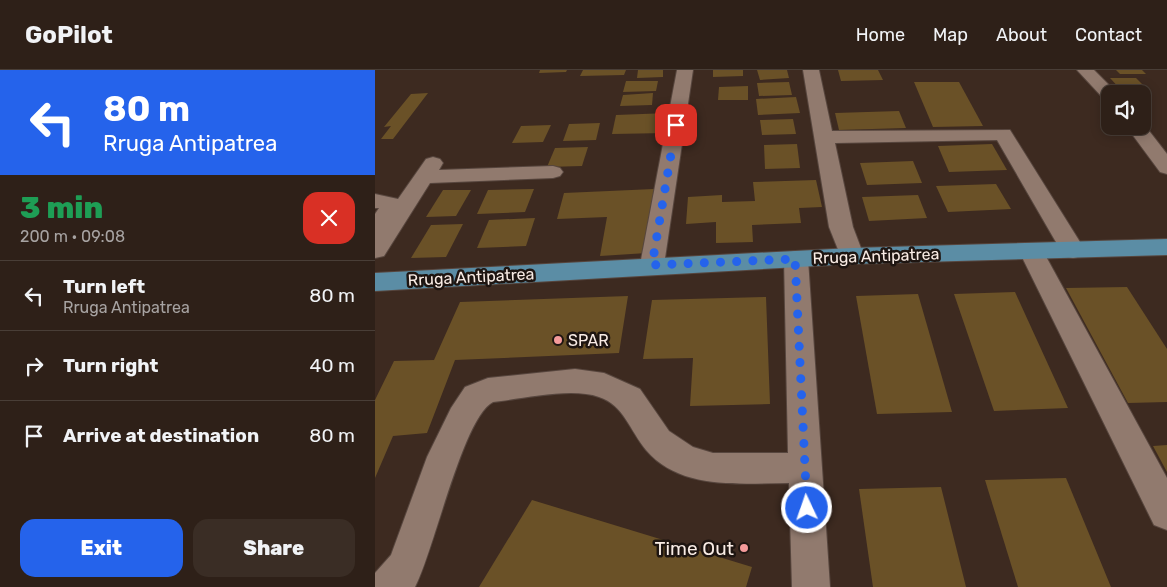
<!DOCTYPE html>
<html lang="en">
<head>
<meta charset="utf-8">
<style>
	:root { --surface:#2e2018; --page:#3a2d25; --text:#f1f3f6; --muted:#a7a3a2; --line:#493e37; --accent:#2563eb }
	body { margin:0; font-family:Rubik,sans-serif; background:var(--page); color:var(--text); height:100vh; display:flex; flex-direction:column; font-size:19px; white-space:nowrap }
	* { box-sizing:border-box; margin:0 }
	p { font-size:16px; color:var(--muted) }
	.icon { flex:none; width:28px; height:28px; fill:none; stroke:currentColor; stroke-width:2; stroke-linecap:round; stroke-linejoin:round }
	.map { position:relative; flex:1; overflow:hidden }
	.sheet { display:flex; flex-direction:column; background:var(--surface); width:375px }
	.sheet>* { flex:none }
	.hud { background:#2563eb; color:#fff; overflow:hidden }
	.fabs { position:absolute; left:726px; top:15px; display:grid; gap:10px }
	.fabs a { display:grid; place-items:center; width:50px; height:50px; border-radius:10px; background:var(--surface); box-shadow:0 2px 12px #0003,0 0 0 1px var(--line); font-size:25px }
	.pin { position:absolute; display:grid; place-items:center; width:42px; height:42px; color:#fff; margin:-21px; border-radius:10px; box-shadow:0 2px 8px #0006 }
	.me { position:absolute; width:55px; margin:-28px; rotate:357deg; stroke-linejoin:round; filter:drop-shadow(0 0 4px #0008) }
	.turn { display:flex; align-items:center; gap:18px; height:105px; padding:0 20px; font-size:22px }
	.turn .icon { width:65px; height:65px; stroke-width:2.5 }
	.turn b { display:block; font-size:35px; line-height:42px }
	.round { display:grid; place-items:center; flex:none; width:52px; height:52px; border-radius:15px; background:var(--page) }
	.headline { display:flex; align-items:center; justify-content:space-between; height:85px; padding:0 20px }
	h1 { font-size:30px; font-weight:800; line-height:38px; color:#1e9e55 }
	.primary-button { display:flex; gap:10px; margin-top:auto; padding:10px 20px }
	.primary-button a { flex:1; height:58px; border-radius:15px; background:var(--accent); color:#fff; font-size:20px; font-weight:800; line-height:58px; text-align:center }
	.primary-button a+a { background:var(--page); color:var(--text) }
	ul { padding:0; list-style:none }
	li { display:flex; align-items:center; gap:15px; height:70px; padding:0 20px; border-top:1px solid var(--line) }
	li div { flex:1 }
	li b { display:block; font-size:19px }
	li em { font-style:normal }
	header { display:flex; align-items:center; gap:30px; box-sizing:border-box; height:70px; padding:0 25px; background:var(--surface); border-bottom:1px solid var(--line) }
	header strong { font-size:24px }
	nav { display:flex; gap:28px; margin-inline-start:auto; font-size:18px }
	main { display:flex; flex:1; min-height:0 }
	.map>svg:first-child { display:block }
	.building { fill:#6a5127 }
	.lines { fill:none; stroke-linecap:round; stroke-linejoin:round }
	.minor-casing { stroke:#57463e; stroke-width:2 }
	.major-casing { stroke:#57463e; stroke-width:2 }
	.minor { fill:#917a6e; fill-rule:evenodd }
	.major { fill:#5b8da5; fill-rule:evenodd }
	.route { stroke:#2563eb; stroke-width:9; stroke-dasharray:0 16.2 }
	.poi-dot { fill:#f59b9a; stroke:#1e1511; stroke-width:2 }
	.labels { text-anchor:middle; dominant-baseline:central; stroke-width:5; stroke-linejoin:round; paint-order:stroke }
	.street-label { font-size:16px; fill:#f9ece5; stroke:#1e1511 }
	.poi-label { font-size:16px; fill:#f9ece5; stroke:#1e1511; text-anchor:start }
	.near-poi-label { font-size:19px; fill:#f9ece5; stroke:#1e1511; text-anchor:end }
</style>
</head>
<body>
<header>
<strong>GoPilot</strong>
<nav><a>Home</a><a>Map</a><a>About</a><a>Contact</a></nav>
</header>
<main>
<section class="sheet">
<div class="hud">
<div class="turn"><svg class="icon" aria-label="left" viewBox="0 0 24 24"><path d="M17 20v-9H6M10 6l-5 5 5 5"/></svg><div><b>80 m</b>Rruga Antipatrea</div></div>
</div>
<div class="headline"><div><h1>3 min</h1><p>200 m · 09:08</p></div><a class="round" style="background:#d93025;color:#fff"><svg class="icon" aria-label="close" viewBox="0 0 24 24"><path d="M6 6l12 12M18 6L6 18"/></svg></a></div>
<ul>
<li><svg class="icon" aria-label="left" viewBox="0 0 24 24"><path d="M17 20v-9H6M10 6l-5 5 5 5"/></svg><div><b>Turn left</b><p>Rruga Antipatrea</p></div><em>80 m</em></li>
<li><svg class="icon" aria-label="right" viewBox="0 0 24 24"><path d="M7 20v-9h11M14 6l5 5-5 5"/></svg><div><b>Turn right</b></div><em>40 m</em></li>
<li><svg class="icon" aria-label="arrive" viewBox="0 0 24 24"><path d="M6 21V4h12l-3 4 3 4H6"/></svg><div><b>Arrive at destination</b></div><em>80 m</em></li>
</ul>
<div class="primary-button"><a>Exit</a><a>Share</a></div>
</section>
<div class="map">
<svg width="792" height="517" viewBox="0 0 792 517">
	<rect width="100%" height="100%" fill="#3d2a20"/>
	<!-- building -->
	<g class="building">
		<path d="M165,0h27l-1,2 -27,1z"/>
		<path d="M208,0h43l-2,5 -44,1z"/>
		<path d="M263,0h25v7l-26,1z"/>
		<path d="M338,0h30v6l-30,1z"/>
		<path d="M382,0h30l2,8 -29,2z"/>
		<path d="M463,0h40l5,10 -42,1z"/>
		<path d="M741,0h26l4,4h-26z"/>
		<path d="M735,8h26l14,14h-27z"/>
		<path d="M251,11h32l-2,10 -33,1z"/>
		<path d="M414,12l3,13 -33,1 -2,-13z"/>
		<path d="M539,12h45l24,44 -50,1z"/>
		<path d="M373,16v14h-30l1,-13z"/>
		<path d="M53,23l-35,46h-12l10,-13 -7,1 27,-33z"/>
		<path d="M278,23l-1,12 -32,1 3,-11z"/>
		<path d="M421,27l4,16 -42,2 -2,-16z"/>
		<path d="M524,41l7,17 -67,2 -4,-17z"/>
		<path d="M294,43l-2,20 -55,1 4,-19z"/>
		<path d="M418,49l3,15 -34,1 -2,-15z"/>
		<path d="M225,53l-4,17 -33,1 6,-17z"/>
		<path d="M176,55l-8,17 -31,1 9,-17z"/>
		<path d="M422,74l3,24 -35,1 -1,-24z"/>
		<path d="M617,74l15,26 -58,2 -11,-26z"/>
		<path d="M213,77l-6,19 -35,1 8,-19z"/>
		<path d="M538,91l9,22 -55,2 -7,-22z"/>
		<path d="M441,110l6,27 -23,1 2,15 -49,2 1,17 -37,1v-21l-30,2 2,-27 34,-2v7l33,-1 -2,-19z"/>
		<path d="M621,114l15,25 -63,3 -12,-26z"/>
		<path d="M159,119l-9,23 -48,2 11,-24z"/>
		<path d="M279,119l-7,64 -47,3 7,-39 -50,2 7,-26z"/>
		<path d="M68,120h28l-15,26 -30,1z"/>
		<path d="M543,125l9,23 -58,3 -7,-24z"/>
		<path d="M160,148l-9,28 -49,2 12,-28z"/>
		<path d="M88,154l-17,33 -35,1 20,-33z"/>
		<path d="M752,217l40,62v53l-39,1 -62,-115z"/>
		<path d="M640,222l53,116 -74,3 -40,-117z"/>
		<path d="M543,224l34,118 -75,2 -21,-118z"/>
		<path d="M253,226l-9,57 -164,7 -28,73 -34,3 -18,42v-78l19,-39 40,-1 26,-58z"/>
		<path d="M391,227l4,107 -80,2 3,-48 -50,1 9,-59z"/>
		<path d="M792,375v27l-14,-26z"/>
		<path d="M691,408l45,109h-93l-33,-107z"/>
		<path d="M566,417l25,100h-93l-14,-98z"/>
		<path d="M157,430l220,67 -6,20h-267z"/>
	</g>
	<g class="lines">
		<defs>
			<g id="minor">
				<path d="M302,0h16l-29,195 -3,6 -9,2 -9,-2 -3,-6z"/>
				<path d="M428,0h16l13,61 178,-1 75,120 -3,6 -9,2 -9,-2 -67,-116 -162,3 18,84 11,29 -3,6 -9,2 -9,-2 -14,-35z"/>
				<path d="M702,0h17l24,24h-8v6l-6,-1z"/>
				<path d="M768,53l24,31v20l-7,-2 -34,-46h17z"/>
				<path d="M58,87l7,2 3,4 -4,7 114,-4 7,2 3,4 -3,4 -7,2 -123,5 -46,73 -9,2v-44l4,-6h-4v-14l23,5 28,-40z"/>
				<path d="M656,173l9,2 3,6 124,227v52l-13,-5 -135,-274 3,-6z"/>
				<path d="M421,181l9,2 3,6 22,328h-38l-3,-104c-48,0 -108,8 -143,-33 -16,-19 -22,-45 -47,-53 -28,-10 -77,2 -106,5 -30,15 -59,149 -78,185h-40v-14l16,-18 36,-98 24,-49 14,-21 23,-9 87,-9 29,4 36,16 29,42 24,16 20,6h75l-4,-194 3,-6z"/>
			</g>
			<path id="major" d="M792,169v16l-315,9 -477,27v-18l477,-25z"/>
		</defs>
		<!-- minor casing -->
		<use href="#minor" class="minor-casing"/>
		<!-- major casing -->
		<use href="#major" class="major-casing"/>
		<!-- minor -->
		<use href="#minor" class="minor"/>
		<!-- major -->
		<use href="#major" class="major"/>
	</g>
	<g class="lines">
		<!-- route -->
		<path class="route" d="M301,55l-24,140 143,-6 12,249"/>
	</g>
	<!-- markers -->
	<g class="poi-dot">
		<circle cx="183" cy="270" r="5"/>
		<circle cx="369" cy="478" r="5"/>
	</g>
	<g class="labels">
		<!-- street labels -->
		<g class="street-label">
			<text transform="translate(501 186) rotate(-2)">Rruga Antipatrea</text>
			<text transform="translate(96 207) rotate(-3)">Rruga Antipatrea</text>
		</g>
		<!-- poi labels -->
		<g class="poi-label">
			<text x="193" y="270">SPAR</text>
		</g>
		<!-- near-poi labels -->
		<g class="near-poi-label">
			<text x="359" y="478">Time Out</text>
		</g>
	</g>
</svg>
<div class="fabs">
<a><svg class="icon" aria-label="sound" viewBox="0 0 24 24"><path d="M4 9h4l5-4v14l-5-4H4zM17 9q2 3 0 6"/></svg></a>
</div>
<div class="pin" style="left:301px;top:55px;background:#d93025"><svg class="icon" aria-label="arrive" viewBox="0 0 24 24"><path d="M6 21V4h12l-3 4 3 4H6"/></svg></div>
<svg class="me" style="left:432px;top:438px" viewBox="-20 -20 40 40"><circle r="17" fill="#2563eb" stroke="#fff" stroke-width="3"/><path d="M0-11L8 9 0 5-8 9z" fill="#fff"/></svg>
</div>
</main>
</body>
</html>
